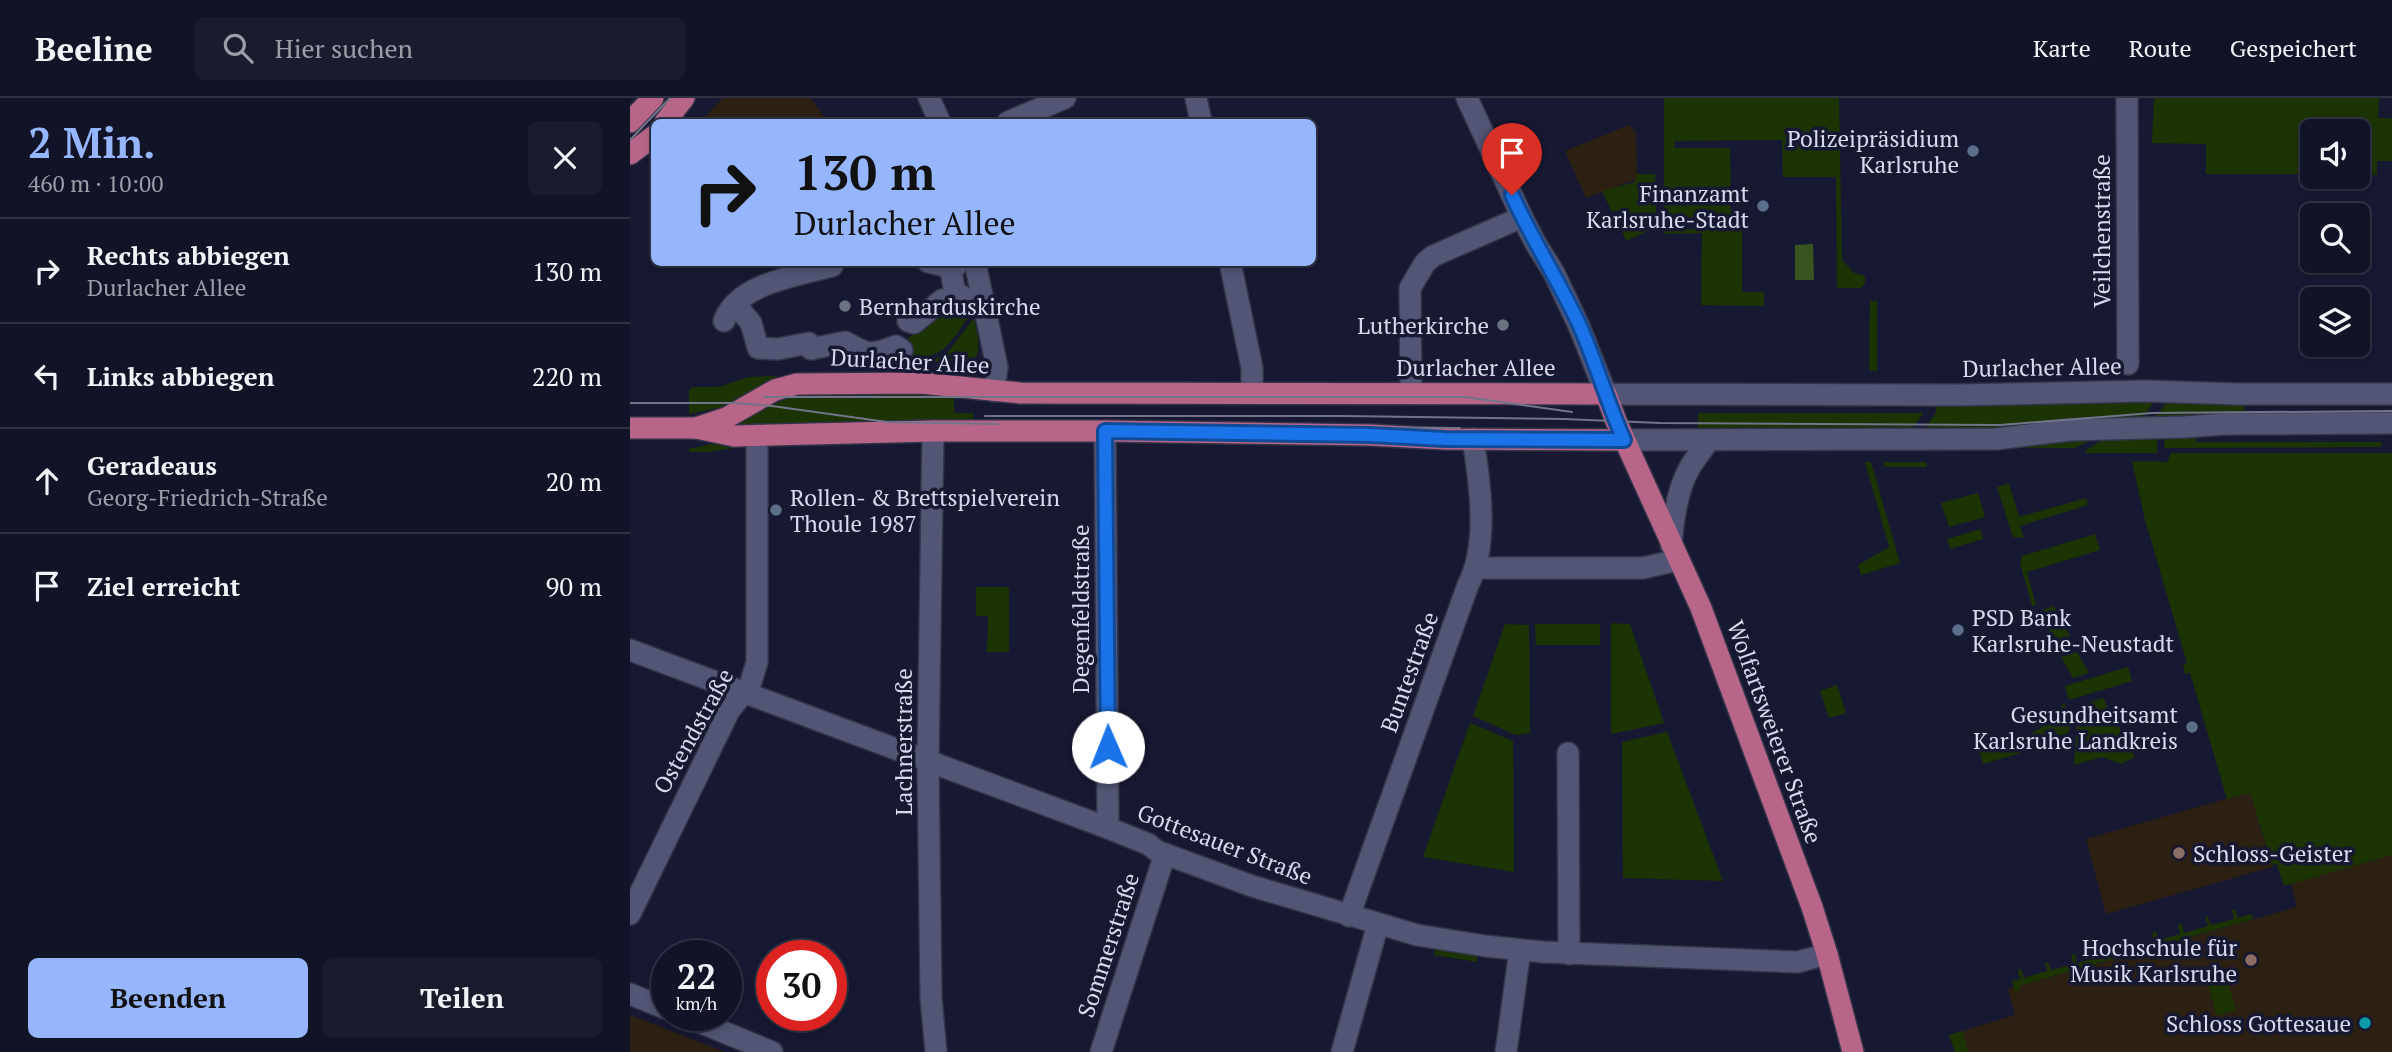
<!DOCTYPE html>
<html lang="de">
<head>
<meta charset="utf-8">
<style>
	:root { --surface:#111326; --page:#1a1c2e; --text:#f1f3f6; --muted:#9c9ea7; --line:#303243; --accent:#95b6fd }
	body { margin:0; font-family:"PT Serif",serif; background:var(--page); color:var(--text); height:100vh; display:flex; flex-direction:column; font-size:26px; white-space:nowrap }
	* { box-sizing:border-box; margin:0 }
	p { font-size:23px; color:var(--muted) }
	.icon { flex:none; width:38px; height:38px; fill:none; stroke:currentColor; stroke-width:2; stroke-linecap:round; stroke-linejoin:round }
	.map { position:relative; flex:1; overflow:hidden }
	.details { display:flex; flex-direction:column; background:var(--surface); width:630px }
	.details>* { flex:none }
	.guide { position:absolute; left:21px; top:21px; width:665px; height:147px; border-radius:10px; box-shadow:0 4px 10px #0003,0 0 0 2px var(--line); background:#95b6fd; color:#111; overflow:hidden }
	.controls { position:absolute; left:1670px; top:21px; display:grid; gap:14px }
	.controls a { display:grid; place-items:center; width:70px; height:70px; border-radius:10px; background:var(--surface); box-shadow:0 4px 10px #0003,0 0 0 2px var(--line); font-size:35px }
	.speed { position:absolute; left:21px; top:842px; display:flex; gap:14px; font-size:35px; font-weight:700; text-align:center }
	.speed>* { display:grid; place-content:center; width:91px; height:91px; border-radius:50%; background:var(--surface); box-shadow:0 4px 10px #0003,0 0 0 2px var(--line); line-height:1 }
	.speed small { font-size:18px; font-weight:400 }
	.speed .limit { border:10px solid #d22; background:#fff; color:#111 }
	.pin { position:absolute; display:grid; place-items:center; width:60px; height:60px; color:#fff; margin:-72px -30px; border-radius:50% 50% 50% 0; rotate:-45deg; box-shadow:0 0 7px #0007 }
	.pin .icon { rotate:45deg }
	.me { position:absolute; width:77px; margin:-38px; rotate:359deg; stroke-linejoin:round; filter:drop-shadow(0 0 5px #0008) }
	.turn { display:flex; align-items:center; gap:24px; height:147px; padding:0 28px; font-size:32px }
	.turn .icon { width:91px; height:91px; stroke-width:2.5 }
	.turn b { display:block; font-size:49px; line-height:60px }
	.round { display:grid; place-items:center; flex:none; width:74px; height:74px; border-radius:10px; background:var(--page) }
	.summary { display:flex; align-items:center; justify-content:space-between; height:119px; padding:0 28px }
	h1 { font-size:42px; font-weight:800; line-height:52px; color:var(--accent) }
	.primary-button { display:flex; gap:14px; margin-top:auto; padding:14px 28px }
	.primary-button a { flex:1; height:80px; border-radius:10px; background:var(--accent); color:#111; font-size:28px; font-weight:800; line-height:80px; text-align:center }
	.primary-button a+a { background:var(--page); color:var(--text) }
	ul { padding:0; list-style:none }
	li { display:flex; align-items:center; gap:21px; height:105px; padding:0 28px; border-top:2px solid var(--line) }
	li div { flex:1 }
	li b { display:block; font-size:26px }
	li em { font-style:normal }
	header { display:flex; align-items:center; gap:42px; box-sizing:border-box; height:98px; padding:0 35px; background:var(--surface); border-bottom:2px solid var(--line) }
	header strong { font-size:33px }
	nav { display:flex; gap:38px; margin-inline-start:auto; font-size:24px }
	.search { width:490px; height:63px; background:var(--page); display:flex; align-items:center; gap:18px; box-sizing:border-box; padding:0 24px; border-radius:10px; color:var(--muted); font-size:26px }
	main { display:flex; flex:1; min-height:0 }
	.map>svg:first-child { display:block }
	.education { fill:#2c2012 }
	.green { fill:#1c3303 }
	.forest { fill:#39551f }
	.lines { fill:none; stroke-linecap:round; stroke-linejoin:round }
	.minor-casing { stroke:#323347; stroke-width:24 }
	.major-casing { stroke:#323347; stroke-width:24 }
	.minor { stroke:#525674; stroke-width:21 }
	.major { stroke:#b76688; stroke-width:21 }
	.tram { stroke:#72748a; stroke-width:2 }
	.route-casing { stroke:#114b97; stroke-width:18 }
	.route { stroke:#1a73e8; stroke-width:12 }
	.service-dot { fill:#5c6f8a; stroke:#171932; stroke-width:2.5 }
	.worship-dot { fill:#6b7280; stroke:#171932; stroke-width:2.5 }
	.education-dot { fill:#8d6e63; stroke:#171932; stroke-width:2.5 }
	.culture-dot { fill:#0f9aa8; stroke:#171932; stroke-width:2.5 }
	.labels { text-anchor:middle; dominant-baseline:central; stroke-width:7; stroke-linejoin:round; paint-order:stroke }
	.poi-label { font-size:23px; fill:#d7daec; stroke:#171932; text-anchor:end }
	.street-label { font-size:23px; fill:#d7daec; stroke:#171932 }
</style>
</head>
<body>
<header>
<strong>Beeline</strong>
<div class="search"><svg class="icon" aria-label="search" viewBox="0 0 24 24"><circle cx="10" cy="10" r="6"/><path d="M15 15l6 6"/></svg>Hier suchen</div>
<nav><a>Karte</a><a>Route</a><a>Gespeichert</a></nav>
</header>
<main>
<section class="details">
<div class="summary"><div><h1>2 Min.</h1><p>460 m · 10:00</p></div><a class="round"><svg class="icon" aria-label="close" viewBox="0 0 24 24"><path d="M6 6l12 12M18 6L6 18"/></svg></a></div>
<ul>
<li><svg class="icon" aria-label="right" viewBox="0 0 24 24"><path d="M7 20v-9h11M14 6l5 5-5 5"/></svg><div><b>Rechts abbiegen</b><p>Durlacher Allee</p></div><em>130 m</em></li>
<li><svg class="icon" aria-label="left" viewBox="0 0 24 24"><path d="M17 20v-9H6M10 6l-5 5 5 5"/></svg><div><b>Links abbiegen</b></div><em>220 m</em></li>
<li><svg class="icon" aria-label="ahead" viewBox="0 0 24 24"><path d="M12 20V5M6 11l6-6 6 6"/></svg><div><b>Geradeaus</b><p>Georg-Friedrich-Straße</p></div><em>20 m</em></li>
<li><svg class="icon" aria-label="arrive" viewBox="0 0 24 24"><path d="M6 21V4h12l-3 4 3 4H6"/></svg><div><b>Ziel erreicht</b></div><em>90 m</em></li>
</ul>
<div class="primary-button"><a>Beenden</a><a>Teilen</a></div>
</section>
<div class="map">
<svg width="1762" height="954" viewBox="0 0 1762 954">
	<rect width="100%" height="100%" fill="#171932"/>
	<!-- education -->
	<g class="education">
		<path d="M93,0h88l17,24h-128z"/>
		<path d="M999,27l7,7 1,47 -51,19 -21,-47z"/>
		<path d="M1620,694l22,75 -166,47 -20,-75z"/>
		<path d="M1762,757v197h-437l-6,-17 66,-20 -7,-26 289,-82 -6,-24z"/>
		<path d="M0,917l82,32 13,5h-95z"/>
	</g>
	<!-- green -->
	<g class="green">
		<path d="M1034,0h175l3,162 12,13 11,3v8l-4,4h-24l-1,-111h-53l-1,-37 -107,1v7h55l1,76h-53v5l64,1v62h22v14l-63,-1 1,-72 -38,1z"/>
		<path d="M1524,0h225l-1,20h14v43h-15v14h-20v-44h-45v43h-106v-30l-54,-1z"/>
		<path d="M1007,76h18l2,53 -31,14 -4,-10 4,-2 -1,-20 -13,3 -10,-21 33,-9z"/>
		<path d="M339,201l3,12c-24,36 -27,48 -73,49l7,-20 48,-38z"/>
		<path d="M1240,203h7v70h-8z"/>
		<path d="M344,220c10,46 6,44 -40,44l1,-3 12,-6z"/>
		<path d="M146,278l2,2 -51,28 -38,8v-24l4,-3h26l29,-10z"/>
		<path d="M273,293l51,7v15h19v9l-50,-2 -27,8 -170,-2 41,-19 30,-12z"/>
		<path d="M1513,297v7h11l-11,15v7l-199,10v-7h-18l10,-15v-5l-12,-1v-6z"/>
		<path d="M1537,304l78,1 -1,12 -79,9v-7h-10z"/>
		<path d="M1068,315h226l-11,14 -215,1z"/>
		<path d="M1476,335l-31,15h-79z"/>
		<path d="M1566,337v7h186l-1,5 -217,1 1,-12z"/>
		<path d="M1527,338v17h-71l-1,-2 19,-12z"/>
		<path d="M90,344l29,4 -42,6h-18v-3z"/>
		<path d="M1541,355h221v402l-108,31 -7,-22 -5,1 -22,-72 -23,6 -37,-126 -5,1 -2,-10 4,-1 -42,-143 -13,-59 35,1z"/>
		<path d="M1235,364h6l29,101 -39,12 -3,-10 31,-18z"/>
		<path d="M1253,364h43l1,5h-42z"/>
		<path d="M1379,385l10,34 67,-19 2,7 -68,21 4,12 -11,-1 -16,-50z"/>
		<path d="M1348,395l7,24 -36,10 -8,-24z"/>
		<path d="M1350,431l3,10 -33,10 -3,-10z"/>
		<path d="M1465,436l5,16 -73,22 9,33 -4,1 -12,-43 2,-7z"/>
		<path d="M346,489h33v65h-22l1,-36h-12z"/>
		<path d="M1424,508l16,30 -18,5 -9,-31z"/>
		<path d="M981,525l19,1 34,99 -53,11z"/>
		<path d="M875,526l24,1 1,108 -14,2 -43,-19z"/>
		<path d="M905,526h65v21h-64z"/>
		<path d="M1447,554l12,21 -16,5 -12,-21z"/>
		<path d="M1498,569l4,14 -63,19 -4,-14z"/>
		<path d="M1207,587l9,28 -17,5 -9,-27z"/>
		<path d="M1473,600l32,59 -14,7 -19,-7 -28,8 4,-59z"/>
		<path d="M1434,604l7,22 -5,15 -83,25 -4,-15 12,-8 19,-1 24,-8 19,-12z"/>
		<path d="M840,625l43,18 1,131 -91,-15z"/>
		<path d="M1037,634l56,149 -100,-3 -1,-136z"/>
		<path d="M1605,811l3,9 14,-4 1,5 -234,67 1,4 -5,2 -3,-11 8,-2 -2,-9 3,-1 3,9 23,-7 -2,-8 3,-1 3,8 22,-6 -2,-9 4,-1 2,9 23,-6 -2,-9 4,-1 3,8 22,-6 -2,-9 4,-1 3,9 22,-6 -2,-9 4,-2 2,9 22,-6 -2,-9 4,-1 2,9 24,-7 -3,-9h3l3,8 23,-6 -2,-9z"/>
		<path d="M806,848l42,6 -1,10 -43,-7z"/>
		<path d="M1594,872l12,40 -19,6 -12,-41z"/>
		<path d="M1332,933l6,21h-13l-6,-17z"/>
	</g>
	<!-- forest -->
	<path class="forest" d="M1183,146l1,36h-19v-35z"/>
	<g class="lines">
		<defs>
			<g id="minor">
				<path d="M299,0l11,24"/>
				<path d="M566,0l5,24"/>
				<path d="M837,0l55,119 14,27 18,29 25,53 27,68 352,1 188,-4 91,3h155"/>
				<path d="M1497,0l1,266"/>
				<path d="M378,24l57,-24"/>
				<path d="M298,164l22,5 6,-1"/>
				<path d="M345,164l22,105 -3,24"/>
				<path d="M600,164l22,106v25"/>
				<path d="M320,169l6,31"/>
				<path d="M105,206l16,19 7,25 20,1 31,-6 2,6 34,-7c23,13 26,14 51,4l6,4"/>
				<path d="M94,223c14,-38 73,-45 108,-55l1,-4"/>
				<path d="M278,223l6,2 28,-23 20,-4"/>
				<path d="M781,295l-1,-105 15,-25 8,-7 89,-39"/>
				<path d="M303,333l-5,331 3,236 5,54"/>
				<path d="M475,333l3,397"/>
				<path d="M994,342l372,-1 74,-9 114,-3 42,-3 166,-1"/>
				<path d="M1041,447c2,-25 6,-55 18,-76 5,-10 13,-18 19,-28"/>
				<path d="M847,470h166l35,-8"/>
				<path d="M0,552l478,178 40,16 9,7 95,35 165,49 68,11 58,6 255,10 29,-8"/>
				<path d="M938,655l1,201"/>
				<path d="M0,816l99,-203 21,-26 7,-23v-227"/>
				<path d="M719,818l119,-331c21,-40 12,-102 5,-146"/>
				<path d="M0,896l37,15"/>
				<path d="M52,917l90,37"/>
				<path d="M471,954l64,-198"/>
				<path d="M712,954l36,-128"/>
				<path d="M876,954l14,-102"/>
			</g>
			<g id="major">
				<path d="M0,24l23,-24"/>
				<path d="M35,24l19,-24"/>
				<path d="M0,56l24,-18"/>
				<path d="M0,330h66l38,8 199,-5h172l265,4 75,4 179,1"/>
				<path d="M66,330l30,-10 49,-28 22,-6 124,-1 99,10 586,1 10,27 85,187 111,299 15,47 26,98"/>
			</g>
		</defs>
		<!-- minor casing -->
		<use href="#minor" class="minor-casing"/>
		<!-- major casing -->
		<use href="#major" class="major-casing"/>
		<!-- minor -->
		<use href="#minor" class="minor"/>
		<!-- major -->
		<use href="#major" class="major"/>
		<!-- tram -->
		<g class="tram">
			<path d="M0,42l40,-42"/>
			<path d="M134,299h701l107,15"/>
			<path d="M0,305h104l38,3 115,16 111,2"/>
			<path d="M355,318h359l220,3 96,4 340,2 152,-12 240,-2"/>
			<path d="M624,329l206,1"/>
		</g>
	</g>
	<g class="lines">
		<defs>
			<path id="route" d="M478,649l-3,-316 265,4 75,4 179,1c-17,-38 -28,-78 -45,-116 -21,-44 -47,-85 -67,-129"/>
		</defs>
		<!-- route casing -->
		<use href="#route" class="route-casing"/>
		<!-- route -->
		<use href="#route" class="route"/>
	</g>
	<!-- markers -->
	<g class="service-dot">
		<circle cx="1343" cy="53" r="7"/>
		<circle cx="1133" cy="108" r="7"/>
		<circle cx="146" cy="412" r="7"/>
		<circle cx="1328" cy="532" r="7"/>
		<circle cx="1562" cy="629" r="7"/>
	</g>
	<g class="worship-dot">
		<circle cx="215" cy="208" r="7"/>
		<circle cx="873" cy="227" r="7"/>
	</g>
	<g class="education-dot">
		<circle cx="1549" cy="755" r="7"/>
		<circle cx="1621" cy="862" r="7"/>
	</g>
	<circle class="culture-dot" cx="1735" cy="925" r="7"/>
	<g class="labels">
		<!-- poi labels -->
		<g class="poi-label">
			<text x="1329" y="40">Polizeipräsidium<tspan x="1329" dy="26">Karlsruhe</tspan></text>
			<text x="1119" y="95">Finanzamt<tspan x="1119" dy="26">Karlsruhe-Stadt</tspan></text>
			<text x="229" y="208" text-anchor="start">Bernharduskirche</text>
			<text x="859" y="227">Lutherkirche</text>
			<text x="160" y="399" text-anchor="start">Rollen- &amp; Brettspielverein<tspan x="160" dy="26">Thoule 1987</tspan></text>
			<text x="1342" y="519" text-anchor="start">PSD Bank<tspan x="1342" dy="26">Karlsruhe-Neustadt</tspan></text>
			<text x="1548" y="616">Gesundheitsamt<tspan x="1548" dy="26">Karlsruhe Landkreis</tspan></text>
			<text x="1563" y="755" text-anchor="start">Schloss-Geister</text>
			<text x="1607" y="849">Hochschule für<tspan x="1607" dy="26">Musik Karlsruhe</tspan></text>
			<text x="1721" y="925">Schloss Gottesaue</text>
		</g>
		<!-- street labels -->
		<g class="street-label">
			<text transform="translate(1471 133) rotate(-90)">Veilchenstraße</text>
			<text transform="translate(280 263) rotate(3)">Durlacher Allee</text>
			<text x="846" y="269">Durlacher Allee</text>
			<text transform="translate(1412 269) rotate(-1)">Durlacher Allee</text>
			<text transform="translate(450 511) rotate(-90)">Degenfeldstraße</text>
			<text transform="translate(779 574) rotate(-70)">Buntestraße</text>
			<text transform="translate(63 633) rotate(-61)">Ostendstraße</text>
			<text transform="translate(1145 634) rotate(70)">Wolfartsweierer Straße</text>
			<text transform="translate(273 644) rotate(-90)">Lachnerstraße</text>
			<text transform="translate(595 746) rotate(21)">Gottesauer Straße</text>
			<text transform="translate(478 847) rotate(-72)">Sommerstraße</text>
		</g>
	</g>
</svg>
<div class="controls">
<a><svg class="icon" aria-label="sound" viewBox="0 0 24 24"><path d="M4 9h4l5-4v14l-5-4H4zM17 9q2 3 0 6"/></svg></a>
<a><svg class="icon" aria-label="search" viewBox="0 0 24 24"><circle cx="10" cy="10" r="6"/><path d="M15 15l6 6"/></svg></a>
<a><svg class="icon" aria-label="layers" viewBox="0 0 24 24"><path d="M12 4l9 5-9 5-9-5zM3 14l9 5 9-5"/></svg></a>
</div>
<div class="speed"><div>22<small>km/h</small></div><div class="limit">30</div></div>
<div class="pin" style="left:882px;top:97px;background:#d93025"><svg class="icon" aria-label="arrive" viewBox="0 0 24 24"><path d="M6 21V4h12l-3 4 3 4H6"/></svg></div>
<svg class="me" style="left:478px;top:649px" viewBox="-20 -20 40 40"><circle r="19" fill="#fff"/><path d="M0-13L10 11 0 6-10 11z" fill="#1a73e8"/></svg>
<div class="guide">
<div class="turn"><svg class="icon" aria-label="right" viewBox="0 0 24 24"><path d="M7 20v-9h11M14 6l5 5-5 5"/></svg><div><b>130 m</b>Durlacher Allee</div></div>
</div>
</div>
</main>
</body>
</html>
